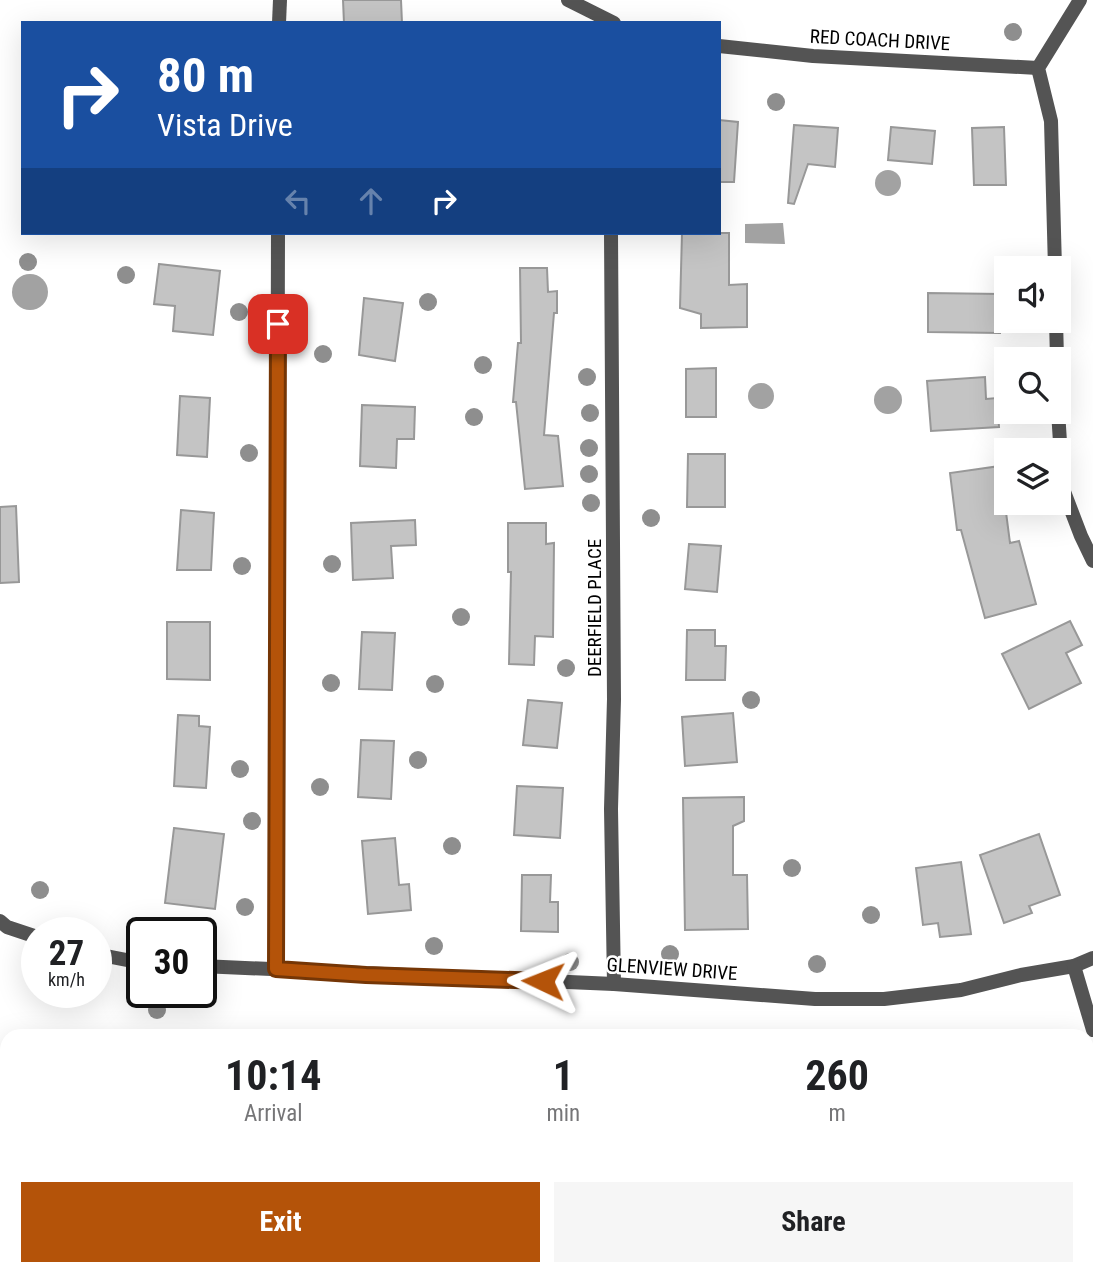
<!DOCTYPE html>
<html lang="en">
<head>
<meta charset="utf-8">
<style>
	:root { --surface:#fff; --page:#f6f6f6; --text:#202124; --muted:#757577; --accent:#b45309 }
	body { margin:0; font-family:"Roboto Condensed",sans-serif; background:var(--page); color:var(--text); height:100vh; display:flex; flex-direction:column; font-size:26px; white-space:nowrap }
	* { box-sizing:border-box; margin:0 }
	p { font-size:23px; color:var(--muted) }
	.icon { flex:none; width:38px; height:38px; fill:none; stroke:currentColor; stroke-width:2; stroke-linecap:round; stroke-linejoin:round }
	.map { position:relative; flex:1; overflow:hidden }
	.details { position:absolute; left:0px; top:1029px; width:1094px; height:247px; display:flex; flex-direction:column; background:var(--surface); border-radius:21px 21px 0 0; box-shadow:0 7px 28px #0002 }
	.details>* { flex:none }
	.guide { position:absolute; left:21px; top:21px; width:700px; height:214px; border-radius:0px; box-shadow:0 7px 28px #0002; background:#1a4fa0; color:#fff; overflow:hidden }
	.fabs { position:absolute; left:994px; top:256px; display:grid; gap:14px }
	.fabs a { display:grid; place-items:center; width:77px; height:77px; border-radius:0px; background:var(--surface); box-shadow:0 7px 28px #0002; font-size:35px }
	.speed { position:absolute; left:21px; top:917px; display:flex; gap:14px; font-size:35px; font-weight:700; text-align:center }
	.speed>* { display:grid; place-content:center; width:91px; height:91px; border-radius:50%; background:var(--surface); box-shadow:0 7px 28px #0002; line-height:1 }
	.speed small { font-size:18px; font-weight:400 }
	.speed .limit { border:4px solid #111; border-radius:10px; background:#fff; color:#111 }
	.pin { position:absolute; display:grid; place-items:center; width:60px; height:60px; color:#fff; margin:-30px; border-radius:14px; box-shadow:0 4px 10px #0006 }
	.me { position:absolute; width:77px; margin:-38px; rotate:272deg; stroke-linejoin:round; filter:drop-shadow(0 0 5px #0008) }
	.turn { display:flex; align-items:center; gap:24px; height:147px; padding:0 21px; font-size:32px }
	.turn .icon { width:91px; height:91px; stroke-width:2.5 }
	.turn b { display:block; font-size:49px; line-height:60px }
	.lanes { display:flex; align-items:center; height:66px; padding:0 21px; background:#0003; justify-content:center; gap:35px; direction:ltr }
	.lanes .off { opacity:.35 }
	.eta { display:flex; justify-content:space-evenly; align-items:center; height:119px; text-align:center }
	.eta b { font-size:42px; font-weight:700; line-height:49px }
	.cta { display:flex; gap:14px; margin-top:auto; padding:14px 21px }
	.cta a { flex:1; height:80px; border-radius:0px; background:var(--accent); color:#fff; font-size:28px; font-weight:700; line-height:80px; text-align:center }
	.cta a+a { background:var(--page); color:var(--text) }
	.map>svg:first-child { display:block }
	.green { fill:#dbdbdb }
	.water { fill:#a2a2a2 }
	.building { fill:#c4c4c4; stroke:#989898; stroke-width:2 }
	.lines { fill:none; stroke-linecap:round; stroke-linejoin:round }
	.street { stroke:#545454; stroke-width:14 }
	.tree { fill:#8e8e8e }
	.route-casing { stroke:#753606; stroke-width:18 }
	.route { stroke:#b45309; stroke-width:12 }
	.labels { text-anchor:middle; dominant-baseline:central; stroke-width:5; stroke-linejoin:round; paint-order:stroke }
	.street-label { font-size:19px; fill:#000; stroke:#fff }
</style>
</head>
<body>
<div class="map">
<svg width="1093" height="1275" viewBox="0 0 1093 1275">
	<rect width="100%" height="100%" fill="#fff"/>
	<!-- green -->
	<path class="green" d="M0,1227h7v42h947l1,6h-955z"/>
	<!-- water -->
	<g class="water">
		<circle cx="888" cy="183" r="13"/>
		<path d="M783,223l2,21 -40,-1v-19z"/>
		<circle cx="30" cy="292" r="18"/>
		<circle cx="761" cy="396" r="13"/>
		<circle cx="888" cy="400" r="14"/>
	</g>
	<!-- building -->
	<g class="building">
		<path d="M343,0h58l1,23h-58z"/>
		<path d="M719,120l19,2 -4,60h-15z"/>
		<path d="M794,125l44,3 -3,39 -27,-3 -14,40 -6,-1z"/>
		<path d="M891,127l44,4 -3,33 -44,-4z"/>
		<path d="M1004,127l2,58h-32l-2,-57z"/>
		<path d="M682,233h47v52l18,-1v43l-46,1v-14l-21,-6z"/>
		<path d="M159,264l61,7 -7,64 -40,-4 2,-25 -21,-2z"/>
		<path d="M520,268h27l1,24 9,-1v22h-3l-10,122 14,1 5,50 -38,3 -9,-87h-3l5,-59h3z"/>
		<path d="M928,293l73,1 -1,39 -72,-1z"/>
		<path d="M364,298l39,5 -8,58 -36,-6z"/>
		<path d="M716,368v49h-30v-48z"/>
		<path d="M985,377l1,22 11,-1 2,29 -68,4 -4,-50z"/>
		<path d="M180,396l30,2 -3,59 -30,-2z"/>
		<path d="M362,405l53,2 -1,32h-17l-1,29 -36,-2z"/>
		<path d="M688,454h37v53h-38z"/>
		<path d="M1000,466l10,77 9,-2 17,63 -51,14 -24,-88h-4l-7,-57z"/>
		<path d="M16,506l3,76 -19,1v-76z"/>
		<path d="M181,510l33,3 -3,57h-34z"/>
		<path d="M415,520l1,25 -25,1 2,32 -40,2 -2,-57z"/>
		<path d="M508,523h38v21l8,-1 -1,94 -18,-1 -1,29 -25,-1 2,-92h-3z"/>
		<path d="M689,544l32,2 -4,46 -32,-3z"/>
		<path d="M1070,621l12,24 -16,8 15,30 -52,26 -27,-55z"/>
		<path d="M167,622h43v58l-43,-1z"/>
		<path d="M687,630h28v16h11l-1,34h-39z"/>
		<path d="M362,632l33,1 -3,57 -33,-1z"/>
		<path d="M528,700l34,3 -5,45 -34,-3z"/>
		<path d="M733,713l4,49 -52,4 -3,-49z"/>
		<path d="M178,715l21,1v10l11,1 -4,61 -32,-2z"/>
		<path d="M361,740l33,1 -3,58 -33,-2z"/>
		<path d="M517,786l46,2 -3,50 -46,-3z"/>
		<path d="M744,797v24l-11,5v49h14l1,54 -63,1 -2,-132z"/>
		<path d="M174,828l50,6 -9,75 -50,-6z"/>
		<path d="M1039,834l21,61 -31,11 3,7 -28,10 -24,-68z"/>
		<path d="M395,838l4,47 10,-1 2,26 -43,4 -6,-73z"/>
		<path d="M961,862l10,72 -31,3 -2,-14 -15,2 -7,-57z"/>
		<path d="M522,875h29l-1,27h8v30l-37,-1z"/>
	</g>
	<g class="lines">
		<!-- street -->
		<g class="street">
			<path d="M568,0l46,23"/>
			<path d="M279,23l1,-23"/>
			<path d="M719,46l94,10 225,12"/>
			<path d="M611,233l3,466 -3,110 3,175"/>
			<path d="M1055,268l-4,-147 -13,-53 42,-68"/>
			<path d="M1056,320l1,39"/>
			<path d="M1058,411l5,78 18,47 12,25"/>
			<path d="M0,921l7,6 30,10"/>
			<path d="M96,954l46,9"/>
			<path d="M201,966l413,18 201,15h69l77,-9 60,-15 53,-9 19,-8"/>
			<path d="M1074,966l19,64"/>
			<path d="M276,969l2,-736"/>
		</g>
	</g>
	<!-- trees -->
	<g class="tree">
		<circle cx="1013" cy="32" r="9"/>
		<circle cx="776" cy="102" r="9"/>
		<circle cx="28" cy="262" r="9"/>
		<circle cx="126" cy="275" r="9"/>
		<circle cx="428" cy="302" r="9"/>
		<circle cx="239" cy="312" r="9"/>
		<circle cx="323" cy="354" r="9"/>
		<circle cx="483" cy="365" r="9"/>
		<circle cx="587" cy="377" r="9"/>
		<circle cx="590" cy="413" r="9"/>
		<circle cx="474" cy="417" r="9"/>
		<circle cx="589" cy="448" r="9"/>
		<circle cx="249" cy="453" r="9"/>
		<circle cx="589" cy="474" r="9"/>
		<circle cx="591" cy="503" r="9"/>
		<circle cx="651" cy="518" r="9"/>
		<circle cx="332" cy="564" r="9"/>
		<circle cx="242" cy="566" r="9"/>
		<circle cx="461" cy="617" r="9"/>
		<circle cx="566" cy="668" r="9"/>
		<circle cx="331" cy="683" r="9"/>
		<circle cx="435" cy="684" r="9"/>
		<circle cx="751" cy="700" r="9"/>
		<circle cx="418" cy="760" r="9"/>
		<circle cx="240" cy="769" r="9"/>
		<circle cx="320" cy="787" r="9"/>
		<circle cx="252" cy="821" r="9"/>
		<circle cx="452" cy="846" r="9"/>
		<circle cx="792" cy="868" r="9"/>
		<circle cx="40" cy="890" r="9"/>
		<circle cx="245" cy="907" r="9"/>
		<circle cx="871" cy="915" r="9"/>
		<circle cx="434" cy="946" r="9"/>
		<circle cx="670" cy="954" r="9"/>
		<circle cx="570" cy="962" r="9"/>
		<circle cx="817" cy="964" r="9"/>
		<circle cx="157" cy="1010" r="9"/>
	</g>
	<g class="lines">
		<defs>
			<path id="route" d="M278,324l-2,645 90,6 177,6"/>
		</defs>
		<!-- route casing -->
		<use href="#route" class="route-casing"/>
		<!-- route -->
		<use href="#route" class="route"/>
	</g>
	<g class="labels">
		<!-- street labels -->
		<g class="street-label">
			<text transform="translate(880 40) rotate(3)">RED COACH DRIVE</text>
			<text transform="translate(594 608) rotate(-90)">DEERFIELD PLACE</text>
			<text transform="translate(672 969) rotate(4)">GLENVIEW DRIVE</text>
		</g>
	</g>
</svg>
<div class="fabs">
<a><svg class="icon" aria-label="sound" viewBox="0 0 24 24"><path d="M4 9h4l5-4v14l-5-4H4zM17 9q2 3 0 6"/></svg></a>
<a><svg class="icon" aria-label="search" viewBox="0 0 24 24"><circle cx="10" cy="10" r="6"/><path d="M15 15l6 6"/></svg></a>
<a><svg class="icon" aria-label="layers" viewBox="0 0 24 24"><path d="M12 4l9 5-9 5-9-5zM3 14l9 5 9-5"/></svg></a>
</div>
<div class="speed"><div>27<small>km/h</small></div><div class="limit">30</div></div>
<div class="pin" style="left:278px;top:324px;background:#d93025"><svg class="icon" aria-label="arrive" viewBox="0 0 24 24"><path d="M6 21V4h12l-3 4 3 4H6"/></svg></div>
<svg class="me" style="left:543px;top:981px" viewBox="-20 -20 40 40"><path d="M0-17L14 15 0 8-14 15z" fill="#b45309" stroke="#fff" stroke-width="4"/></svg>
<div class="guide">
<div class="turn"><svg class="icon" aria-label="right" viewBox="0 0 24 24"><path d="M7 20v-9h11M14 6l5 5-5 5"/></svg><div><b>80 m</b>Vista Drive</div></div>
<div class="lanes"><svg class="icon off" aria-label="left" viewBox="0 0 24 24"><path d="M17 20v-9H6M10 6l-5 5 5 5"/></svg><svg class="icon off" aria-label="ahead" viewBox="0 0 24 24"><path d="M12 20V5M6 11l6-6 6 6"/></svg><svg class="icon" aria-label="right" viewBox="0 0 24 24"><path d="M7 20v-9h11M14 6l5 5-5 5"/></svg></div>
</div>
<section class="details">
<div class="eta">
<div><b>10:14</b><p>Arrival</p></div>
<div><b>1</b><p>min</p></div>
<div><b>260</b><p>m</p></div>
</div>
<div class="cta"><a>Exit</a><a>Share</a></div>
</section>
</div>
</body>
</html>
